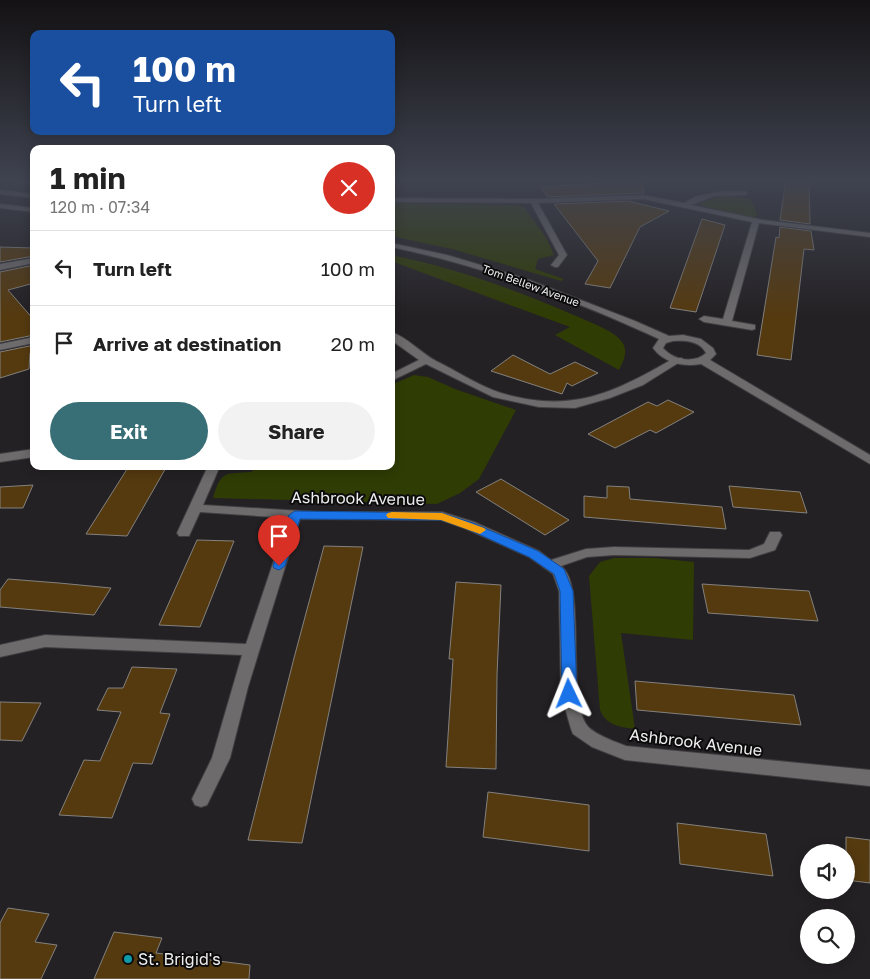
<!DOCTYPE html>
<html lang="en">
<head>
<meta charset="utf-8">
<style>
	:root { --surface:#fff; --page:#f2f2f2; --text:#222; --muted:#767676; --line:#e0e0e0; --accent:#386e76 }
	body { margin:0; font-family:"Golos Text",sans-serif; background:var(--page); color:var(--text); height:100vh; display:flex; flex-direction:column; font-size:19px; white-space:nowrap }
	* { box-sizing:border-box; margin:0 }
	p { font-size:16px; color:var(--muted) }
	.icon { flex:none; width:28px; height:28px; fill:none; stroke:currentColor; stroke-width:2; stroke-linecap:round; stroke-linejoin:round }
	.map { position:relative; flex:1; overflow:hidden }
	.drawer { position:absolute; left:30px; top:145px; width:365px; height:325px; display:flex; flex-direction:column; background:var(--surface); border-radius:10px; box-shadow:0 2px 12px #0003 }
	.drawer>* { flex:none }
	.hud { position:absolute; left:30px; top:30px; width:365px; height:105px; border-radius:10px; box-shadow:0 2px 12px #0003; background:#1a4fa0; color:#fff; overflow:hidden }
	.tools { position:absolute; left:800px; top:844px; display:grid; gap:10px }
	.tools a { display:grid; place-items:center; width:55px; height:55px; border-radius:50%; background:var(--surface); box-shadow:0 2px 12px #0003; font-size:25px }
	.pin { position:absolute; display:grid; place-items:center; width:42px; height:42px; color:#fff; margin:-51px -21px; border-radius:50% 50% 50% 0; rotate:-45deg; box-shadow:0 0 5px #0007 }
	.pin .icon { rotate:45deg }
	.me { position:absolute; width:55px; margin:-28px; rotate:358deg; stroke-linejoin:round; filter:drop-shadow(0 0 4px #0008) }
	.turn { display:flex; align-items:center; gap:18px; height:105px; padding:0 20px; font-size:22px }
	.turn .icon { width:65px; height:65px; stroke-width:2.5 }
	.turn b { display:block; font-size:35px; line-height:42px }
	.round { display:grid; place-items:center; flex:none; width:52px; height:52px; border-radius:26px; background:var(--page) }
	.headline { display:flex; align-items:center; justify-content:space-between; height:85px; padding:0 20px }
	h1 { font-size:30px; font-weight:700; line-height:38px }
	.action { display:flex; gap:10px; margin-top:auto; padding:10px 20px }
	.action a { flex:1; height:58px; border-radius:30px; background:var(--accent); color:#fff; font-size:20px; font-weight:700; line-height:58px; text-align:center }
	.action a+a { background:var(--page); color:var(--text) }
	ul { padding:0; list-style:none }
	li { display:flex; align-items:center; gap:15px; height:75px; padding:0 20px; border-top:1px solid var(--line) }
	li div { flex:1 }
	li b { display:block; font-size:19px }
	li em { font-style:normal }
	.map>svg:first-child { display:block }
	.green { fill:#2f3c04 }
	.building { fill:#553a10; stroke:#83817e }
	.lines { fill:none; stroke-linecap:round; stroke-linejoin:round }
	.minor-casing { stroke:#403e40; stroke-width:2 }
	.tertiary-casing { stroke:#403e40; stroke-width:2 }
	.minor { fill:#6d6b6c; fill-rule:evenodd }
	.tertiary { fill:#6d6b6c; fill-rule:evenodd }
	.route { fill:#1a73e8; stroke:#114b97 }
	.slow { fill:#f59e0b }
	.culture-dot { fill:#0f9aa8; stroke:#0c0b0c; stroke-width:2 }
	.labels { text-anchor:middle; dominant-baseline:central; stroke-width:4; stroke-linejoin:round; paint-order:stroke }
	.far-street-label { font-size:11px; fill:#efeeef; stroke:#0c0b0c }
	.near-street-label { font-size:16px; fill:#efeeef; stroke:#0c0b0c }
	.near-poi-label { font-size:16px; fill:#efeeef; stroke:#0c0b0c; text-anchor:start }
</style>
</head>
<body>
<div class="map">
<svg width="870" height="979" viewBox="0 0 870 979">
	<rect width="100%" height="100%" fill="#242124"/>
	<!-- green -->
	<g class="green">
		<path d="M724,195l26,4 7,15 -2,4 -50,-11 -6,-4z"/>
		<path d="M391,203l123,2 10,2 23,32 7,16 -16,4 -3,10 29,10 -3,2 -109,-32 -61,-13z"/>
		<path d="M391,255c66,13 131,37 192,64 13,6 31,12 39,23 7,9 1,20 -3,28l-64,-35 15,-8 -179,-66z"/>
		<path d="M414,375l14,2 27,12 61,21 -37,69 -19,14 -23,11 -224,-6c8,-28 12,-24 39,-26l2,-6h137v-81z"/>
		<path d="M614,558h41l39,4 -1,78 -72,-7 14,96c-16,-2 -29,-4 -35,-19l-11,-134 11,-14z"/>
	</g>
	<!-- building -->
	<g class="building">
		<path d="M786,179h23l1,45 -30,-4z"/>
		<path d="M642,181l2,12 -96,4 -8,-10z"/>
		<path d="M628,201l41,10 -29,16 -30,61 -25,-4 13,-23 -44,-57z"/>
		<path d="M702,219l23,6 -29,87 -26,-4z"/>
		<path d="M780,227l31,4 3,19 -10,-1 -13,111 -34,-5 19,-118 3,1z"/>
		<path d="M0,247l34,1v8l-34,6z"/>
		<path d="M34,265v18l-26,7 26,30v15l-34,7v-70z"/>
		<path d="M34,345v12l-4,-4 -1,16 -29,9v-26z"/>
		<path d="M513,355l37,19 25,-12 23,11 -26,13 -5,-3 -5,11 -71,-23z"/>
		<path d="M668,400l26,12 -38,21 -6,-3 -35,18 -27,-14 60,-32 9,4z"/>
		<path d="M129,466h38l-40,70 -41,-2z"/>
		<path d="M501,479l15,9 53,32 -24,15 -69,-43z"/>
		<path d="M33,485l-10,23h-23v-21z"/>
		<path d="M607,486l22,1 1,12 92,8 4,22 -142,-12v-21l23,2z"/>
		<path d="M729,486l71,6 7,21 -74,-6z"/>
		<path d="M197,540l37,1 -34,86 -41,-2z"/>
		<path d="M324,546l39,1 -61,296 -54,-3 46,-182z"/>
		<path d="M8,579l51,4 52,5 -17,27 -94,-8v-17z"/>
		<path d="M456,582l45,3 -4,90 -1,94 -50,-2 7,-108h-4z"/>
		<path d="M702,584l107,7 9,30 -110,-8z"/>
		<path d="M132,667l45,2 -17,44 10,1 -18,50 -19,-1 -21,55 -53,-3 25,-55 16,1 21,-49 -24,-2 11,-22h15z"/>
		<path d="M635,681l159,14 7,30 -164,-15z"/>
		<path d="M0,702l41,1 -19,38 -22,-1z"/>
		<path d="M488,792l101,13v46l-106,-14z"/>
		<path d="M677,823l89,11 7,42 -93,-12z"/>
		<path d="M846,837l24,3v43l-24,-3z"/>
		<path d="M8,908l41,6 -14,28 22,3 -16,34h-41v-56z"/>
		<path d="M114,932l48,6 -6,15 94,12 -1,14h-155z"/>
	</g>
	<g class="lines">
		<defs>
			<g id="minor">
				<path d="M0,179l34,1v4l-31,-3z"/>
				<path d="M722,191h23l3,2 -3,2 -31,1 -23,9 72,15 107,13v4l-111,-14 -27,98 23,4v4l-3,1 -48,-8 -5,-3 5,-3 19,3 29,-97 -109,-23 -105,4 29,52 -9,12h-3l-4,-2 8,-10 -28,-52 -140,-1v-4l142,1 110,-4 41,8 13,-7z"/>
				<path d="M0,204l34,4v4l-34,-4z"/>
				<path d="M34,258v5l-34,7v-6z"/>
				<path d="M391,332c16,5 30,21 45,29 21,10 43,25 65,32 71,21 113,0 173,-35h8l1,2 -40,25 -33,13 -35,10 -36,-1 -46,-10 -67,-33 -35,17v-7l28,-14 -28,-20z"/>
				<path d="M34,337v6l-34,7v-6z"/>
				<path d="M34,449v8l-34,5v-8z"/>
				<path d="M208,466h12l-17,39 115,7h124l32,10 65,29 12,9 35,-11 28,-2 135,3 15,-6 6,-12h10l2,3 -7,15 -25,8 -136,-3 -27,2 -26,9c26,19 5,123 25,158 6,10 30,18 40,22l244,24v16l-245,-26 -33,-13 -19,-13 -2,-5 -10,-35 -2,-103 -6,-17 -24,-17 -65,-29 -23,-8 -141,-1 -52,168 -18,71 -23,47 -6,2 -6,-2 -3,-6 20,-41 30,-103 -197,-8 -45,10v-12l45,-10 201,9 42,-126 -88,-6 -11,24h-10l-2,-3z"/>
			</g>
			<g id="tertiary">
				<path d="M0,190l34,4v4l-34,-4z"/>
				<path d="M391,243l56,12 77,23 111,43 34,15 14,-1 18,4 12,9 3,6 -6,6 160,95v9l-169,-100c-18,3 -37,-1 -48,-16l6,-9 -13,-6c-82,-37 -167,-68 -255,-86zM673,341c13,-1 27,0 33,12 -12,11 -33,7 -43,-5l3,-5z"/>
			</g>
		</defs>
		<!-- minor casing -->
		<use href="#minor" class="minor-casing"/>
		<!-- tertiary casing -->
		<use href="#tertiary" class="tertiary-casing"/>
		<!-- minor -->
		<use href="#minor" class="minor"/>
		<!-- tertiary -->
		<use href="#tertiary" class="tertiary"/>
	</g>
	<!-- sky -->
	<linearGradient id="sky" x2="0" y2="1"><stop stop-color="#141214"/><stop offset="0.57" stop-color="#3f4350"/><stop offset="1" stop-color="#3f4350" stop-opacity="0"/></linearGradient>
	<rect width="870" height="316" fill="url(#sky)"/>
	<!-- route -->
	<path class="route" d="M295,511l147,2 31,10 65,28 26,18 9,22 4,103 -3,4 -5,1 -5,-1 -2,-4 -2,-103 -6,-17 -25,-17 -64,-29 -24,-8 -141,-1 -15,47 -6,4 -5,-2 -1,-2 16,-51z"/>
	<!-- slow -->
	<path class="slow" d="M392,512l50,1 42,15 2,2 -6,4 -39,-14 -53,-2 -2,-3 2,-2z"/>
	<!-- markers -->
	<circle class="culture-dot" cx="128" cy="959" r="5"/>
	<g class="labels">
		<!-- far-street labels -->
		<g class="far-street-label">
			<text transform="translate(531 285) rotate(20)">Tom Bellew Avenue</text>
		</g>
		<!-- near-street labels -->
		<g class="near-street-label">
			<text transform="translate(358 498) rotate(1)">Ashbrook Avenue</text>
			<text transform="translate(696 742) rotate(7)">Ashbrook Avenue</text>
		</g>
		<!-- near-poi labels -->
		<g class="near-poi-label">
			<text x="138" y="959">St. Brigid's</text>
		</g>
	</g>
</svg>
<div class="tools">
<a><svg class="icon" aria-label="sound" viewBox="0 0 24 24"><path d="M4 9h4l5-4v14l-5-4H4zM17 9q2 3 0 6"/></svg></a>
<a><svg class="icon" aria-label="search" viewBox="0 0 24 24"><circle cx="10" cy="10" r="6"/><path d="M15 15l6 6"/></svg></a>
</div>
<div class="pin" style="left:279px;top:566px;background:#d93025"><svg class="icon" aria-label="arrive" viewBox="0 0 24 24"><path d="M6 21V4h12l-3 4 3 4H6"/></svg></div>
<svg class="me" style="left:569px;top:694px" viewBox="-20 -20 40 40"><path d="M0-17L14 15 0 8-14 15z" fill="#1a73e8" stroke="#fff" stroke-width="4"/></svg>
<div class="hud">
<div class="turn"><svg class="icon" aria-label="left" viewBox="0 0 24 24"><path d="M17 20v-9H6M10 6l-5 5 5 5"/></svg><div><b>100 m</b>Turn left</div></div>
</div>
<section class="drawer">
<div class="headline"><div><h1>1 min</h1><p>120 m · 07:34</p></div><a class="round" style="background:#d93025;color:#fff"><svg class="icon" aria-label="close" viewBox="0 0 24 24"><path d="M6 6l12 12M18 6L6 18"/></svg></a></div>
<ul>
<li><svg class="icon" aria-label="left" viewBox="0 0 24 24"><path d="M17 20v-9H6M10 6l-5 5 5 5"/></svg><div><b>Turn left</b></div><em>100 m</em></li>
<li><svg class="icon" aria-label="arrive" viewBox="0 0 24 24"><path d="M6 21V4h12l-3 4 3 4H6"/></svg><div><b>Arrive at destination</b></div><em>20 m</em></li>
</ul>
<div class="action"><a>Exit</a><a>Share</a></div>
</section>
</div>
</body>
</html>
